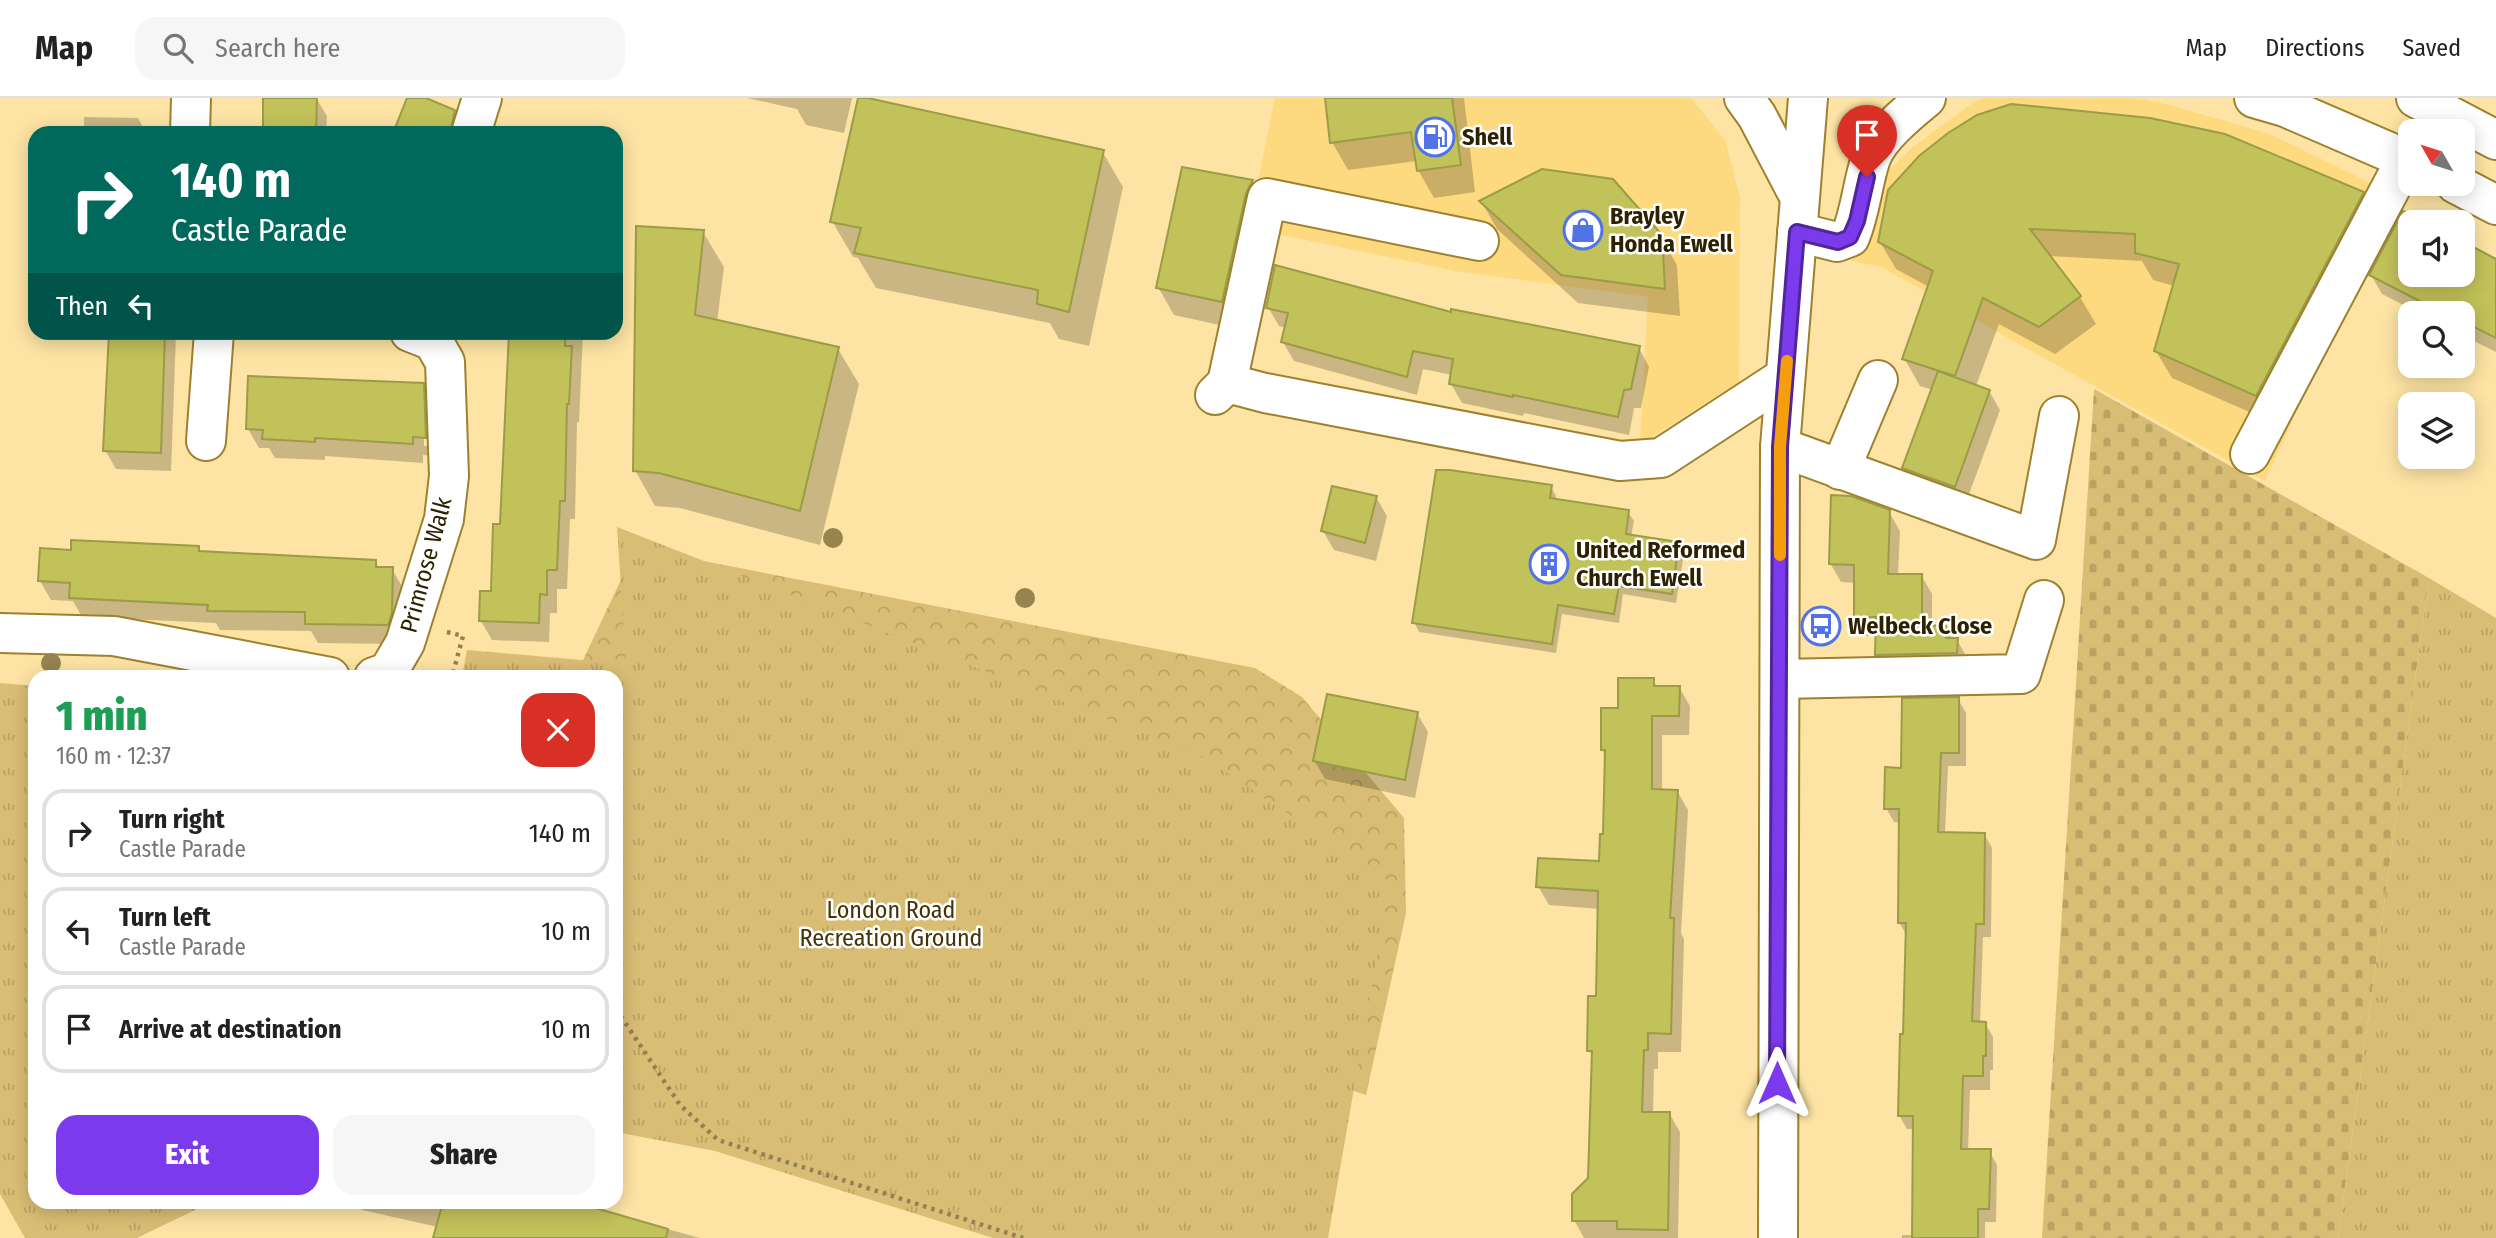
<!DOCTYPE html>
<html lang="en">
<head>
<meta charset="utf-8">
<style>
	:root { --surface:#fff; --page:#f6f6f6; --text:#222; --muted:#767676; --line:#e0e0e0; --accent:#7c3aed }
	body { margin:0; font-family:"Fira Sans Condensed",sans-serif; background:var(--page); color:var(--text); height:100vh; display:flex; flex-direction:column; font-size:26px; white-space:nowrap }
	* { box-sizing:border-box; margin:0 }
	p { font-size:23px; color:var(--muted) }
	.icon { flex:none; width:38px; height:38px; fill:none; stroke:currentColor; stroke-width:2; stroke-linecap:round; stroke-linejoin:round }
	.map { position:relative; flex:1; overflow:hidden }
	.panel { position:absolute; left:28px; top:572px; width:595px; height:539px; display:flex; flex-direction:column; background:var(--surface); border-radius:21px; box-shadow:0 4px 18px #0003 }
	.panel>* { flex:none }
	.banner { position:absolute; left:28px; top:28px; width:595px; height:214px; border-radius:21px; box-shadow:0 4px 18px #0003; background:#00695c; color:#fff; overflow:hidden }
	.needle { width:46px; rotate:309deg }
	.buttons { position:absolute; left:2398px; top:21px; display:grid; gap:14px }
	.buttons a { display:grid; place-items:center; width:77px; height:77px; border-radius:14px; background:var(--surface); box-shadow:0 4px 18px #0003; font-size:35px }
	.pin { position:absolute; display:grid; place-items:center; width:60px; height:60px; color:#fff; margin:-72px -30px; border-radius:50% 50% 50% 0; rotate:-45deg; box-shadow:0 0 7px #0007 }
	.pin .icon { rotate:45deg }
	.me { position:absolute; width:77px; margin:-38px; rotate:0deg; stroke-linejoin:round; filter:drop-shadow(0 0 5px #0008) }
	.turn { display:flex; align-items:center; gap:24px; height:147px; padding:0 28px; font-size:32px }
	.turn .icon { width:91px; height:91px; stroke-width:2.5 }
	.turn b { display:block; font-size:49px; line-height:60px }
	.then { display:flex; align-items:center; height:66px; padding:0 28px; background:#0003; gap:14px; font-size:26px }
	.round { display:grid; place-items:center; flex:none; width:74px; height:74px; border-radius:21px; background:var(--page) }
	.summary { display:flex; align-items:center; justify-content:space-between; height:119px; padding:0 28px }
	h1 { font-size:42px; font-weight:800; line-height:52px; color:#1e9e55 }
	.button { display:flex; gap:14px; margin-top:auto; padding:14px 28px }
	.button a { flex:1; height:80px; border-radius:21px; background:var(--accent); color:#fff; font-size:28px; font-weight:800; line-height:80px; text-align:center }
	.button a+a { background:var(--page); color:var(--text) }
	ul { padding:0; list-style:none }
	li { display:flex; align-items:center; gap:21px; height:88px; margin:0 14px 10px; padding:0 14px; border:4px solid var(--line); border-radius:21px }
	li div { flex:1 }
	li b { display:block; font-size:26px }
	li em { font-style:normal }
	header { display:flex; align-items:center; gap:42px; box-sizing:border-box; height:98px; padding:0 35px; background:var(--surface); border-bottom:2px solid var(--line) }
	header strong { font-size:33px }
	nav { display:flex; gap:38px; margin-inline-start:auto; font-size:24px }
	.search { width:490px; height:63px; background:var(--page); display:flex; align-items:center; gap:18px; box-sizing:border-box; padding:0 24px; border-radius:21px; color:var(--muted); font-size:26px }
	.map>svg:first-child { display:block }
	.built { fill:#fdda80 }
	.forest { fill:url(#forest-crowns) }
	.cemetery { fill:url(#cemetery-stones) }
	.park { fill:url(#park-tufts) }
	.shadow { fill:#0003; fill-rule:evenodd }
	.building { fill:#c2c25a; stroke:#9b9b48; stroke-width:2 }
	.lines { fill:none; stroke-linecap:round; stroke-linejoin:round }
	.minor-casing { stroke:#9e812e; stroke-width:42 }
	.major-casing { stroke:#9e812e; stroke-width:42 }
	.highway-casing { stroke:#9e812e; stroke-width:42 }
	.path { stroke:#938151; stroke-width:4.5; stroke-dasharray:3.5 5; stroke-linecap:butt }
	.minor { stroke:#fff; stroke-width:38 }
	.major { stroke:#fff; stroke-width:38 }
	.highway { stroke:#fff; stroke-width:38 }
	.tree { fill:#97834e }
	.route-casing { stroke:#51269a; stroke-width:18 }
	.route { stroke:#7c3aed; stroke-width:12 }
	.slow { stroke:#f59e0b; stroke-width:12 }
	.labels { text-anchor:middle; dominant-baseline:central; stroke-width:5; stroke-linejoin:round; paint-order:stroke }
	.poi-label { font-size:24px; font-weight:bold; fill:#2d2100; stroke:#fff; text-anchor:start }
	.street-label { font-size:24px; fill:#2d2100; stroke:#fff }
	.park-label { font-size:24px; fill:#433407; stroke:#fff }
</style>
</head>
<body>
<header>
<strong>Map</strong>
<div class="search"><svg class="icon" aria-label="search" viewBox="0 0 24 24"><circle cx="10" cy="10" r="6"/><path d="M15 15l6 6"/></svg>Search here</div>
<nav><a>Map</a><a>Directions</a><a>Saved</a></nav>
</header>
<div class="map">
<svg width="2496" height="1140" viewBox="0 0 2496 1140">
	<defs>
		<pattern id="forest-crowns" width="20" height="18" patternUnits="userSpaceOnUse" patternTransform="scale(1.75)"><rect width="20" height="18" fill="#dabd75"/><path d="M2 6a3 3 0 1 1 6 0M12 15a3 3 0 1 1 6 0" fill="none" stroke="#bba263"/></pattern>
		<pattern id="cemetery-stones" width="16" height="16" patternUnits="userSpaceOnUse" patternTransform="scale(1.75)"><rect width="16" height="16" fill="#dabd75"/><path d="M2 7V4a2 2 0 0 1 4 0v3zM10 15v-3a2 2 0 0 1 4 0v3z" fill="#bba263"/></pattern>
		<pattern id="park-tufts" width="24" height="20" patternUnits="userSpaceOnUse" patternTransform="scale(1.75)"><rect width="24" height="20" fill="#dabd75"/><path d="M3 7l-1-3M5 7V3M7 7l1-3M15 17l-1-3M17 17v-4M19 17l1-3" fill="none" stroke="#bba263"/></pattern>
	</defs>
	<rect width="100%" height="100%" fill="#fde4a4"/>
	<!-- built -->
	<g class="built">
		<path d="M1275,0h416l34,42 15,58 -1,184 -99,62 8,-147 -192,-26 -188,-39 -35,70z"/>
		<path d="M1985,0h150l31,6 104,30 125,61 -130,286 -384,-214 -29,-6 25,-78 32,-33 66,-49z"/>
	</g>
	<!-- forest -->
	<path class="forest" d="M636,450l619,120 47,29 102,121 2,95 -40,182 -44,-15 -706,-403h-41z"/>
	<!-- cemetery -->
	<path class="cemetery" d="M2094,291l335,189 -91,660h-296z"/>
	<!-- park -->
	<g class="park">
		<path d="M617,429l585,229 188,126 -62,356h-335l-278,-87 -99,-19v-455h-154l5,-27 159,14z"/>
		<path d="M2429,480l67,40v620h-158z"/>
		<path d="M0,585l35,3v516h167l-7,8 -58,28h-112l-25,-44z"/>
	</g>
	<!-- shadow -->
	<g class="shadow">
		<path d="M264,0h52l11,18 -1,17h-63z"/>
		<path d="M409,0h12l33,13 11,22h-70z"/>
		<path d="M747,0h105l-8,35 -38,-8 -9,-16z"/>
		<path d="M1327,0h137l11,94 -41,6 -16,-28 -1,-9 -69,9 -16,-28z"/>
		<path d="M84,19l54,1 8,15h-62z"/>
		<path d="M1102,53l21,36 -34,159 -30,-7 -9,-16 -174,-35 -18,-30 -5,-1 -21,-36z"/>
		<path d="M1252,83l16,28 -30,120 -64,-14 -16,-28z"/>
		<path d="M2363,95l16,27 -107,202 -100,-44 -16,-27 18,-65 -21,-6 -11,-19 -93,-5 31,41 16,27 -41,30 -56,-30 -23,62 13,5 11,19 -35,95 -50,-18 -11,-19 29,-78 -13,-4 -16,-28 25,-71 -33,-18 -16,-27zM1952,270l6,11h-4l-5,-9z"/>
		<path d="M1481,103l179,35 17,29 3,51 -102,-13 -81,-74z"/>
		<path d="M2404,115l17,9h-11v53h52l34,-15v92l-34,-17v-22h-43l-37,-19 -11,-19z"/>
		<path d="M703,134l21,35 -7,55 121,27 21,35 -39,161 -140,-37 -25,-2 -20,-36z"/>
		<path d="M1268,209l184,8 187,33 10,19 -8,41h-7l-5,27 -105,-22 -1,3 -61,-13 -11,-19 1,-9 -29,-6 -6,26 -123,-34 -11,-19 3,-14 -7,-2z"/>
		<path d="M111,234h64l1,3 -5,136 -55,-2 -11,-19z"/>
		<path d="M509,234h74l-4,90h-2l-2,97h-5l-3,70h-10v24h-7l-1,29 -57,-2 -11,-19 11,-28 9,-67 6,-97z"/>
		<path d="M423,287l11,19 2,52 -13,-1v8l-98,-7v4l-50,-2 -6,-10h-10l-11,-19zM423,303h3l2,45h-4z"/>
		<path d="M1551,389l5,9 -1,5 73,11 6,9 -3,16 47,7 6,9 -8,50 -53,-9 -4,29 -57,-9 -6,39 -137,-21 -5,-10z"/>
		<path d="M1376,399l11,19 -11,45 -42,-11 -11,-19z"/>
		<path d="M1889,414l11,19 -2,44h23l11,19v33h13l7,12 5,1 11,19 -81,15 -11,-19 1,-19h-11l-11,-19 1,-34 -15,-1 -11,-19z"/>
		<path d="M198,450l3,5 174,9 5,7h12l11,19 -5,56 -80,-1 -7,-12 -91,-1 -4,-7 -134,-6 -9,-16 -22,-1 -11,-19 32,-29z"/>
		<path d="M1653,582l4,7h22l11,19 -1,29h-27v56h15l11,19 -7,123 3,6 -3,113h-23v17h-4l-1,44h16l11,19 -2,106h-94l-10,-18 16,-41 3,-121 -4,-8 9,-52 2,-89 -51,-4 -11,-19 62,-23 4,-27 2,-79 -4,-7 17,-40z"/>
		<path d="M1958,601l8,14v53h-18l-3,68h39l8,14 -1,89h-8l-3,86h5l8,14v33h-3v20h-20l-2,61h21l8,14 -1,57h-11v16h-83v-3h12l1,-106h-8l-8,-14 6,-79 2,-100 -8,-14 2,-99 -7,-1 -8,-14 17,-38z"/>
		<path d="M1417,615l11,19 -13,66 -90,-19 -11,-19z"/>
		<path d="M358,1104h210l132,36h-265l3,-11 -76,-17z"/>
	</g>
	<!-- building -->
	<g class="building">
		<path d="M263,0h54l-1,35h-53z"/>
		<path d="M407,0h19l29,12 -5,23h-57z"/>
		<path d="M858,0h10l236,52 -35,162 -32,-8 1,-14 -184,-37 7,-25 -31,-6z"/>
		<path d="M1325,0h127l9,67 -44,6 -6,-39 -81,11z"/>
		<path d="M2011,6l139,14 75,16 139,58 -108,204 -102,-45 25,-87 -44,-11v-19l-105,-5 51,67 -42,31 -56,-29 -28,78 -53,-17 31,-88 -55,-29 10,-52 31,-34 29,-23 29,-18z"/>
		<path d="M1182,69l71,13 -7,13 -24,109 -66,-14z"/>
		<path d="M1542,71l71,10 49,56 3,54 -104,-14 -82,-74z"/>
		<path d="M2403,113l22,11h-15v53h52v-34l34,18v79l-34,-17v-8h-16l-7,-2 -70,-36z"/>
		<path d="M636,128l68,4 -9,85 144,32 -39,164 -141,-38 -26,-2z"/>
		<path d="M1275,167l176,47v-3l189,37 -9,43 -7,1 -6,27 -105,-22v2l-64,-13 4,-25 -40,-8 -6,26 -126,-35 7,-29 -22,-5z"/>
		<path d="M109,234h56l-4,121 -58,-2z"/>
		<path d="M509,234h56v14h7l-3,58h-2l-2,97h-5l-3,69h-10v25l-7,-1 -1,29 -60,-2 1,-30h11l2,-67h7z"/>
		<path d="M1938,273l52,19 -35,97 -53,-19z"/>
		<path d="M248,278l176,7 2,55 -13,-1v7l-98,-6v4l-53,-3 1,-9 -17,-1z"/>
		<path d="M1436,372h14l102,15 -2,13 79,12 -3,24 53,8 -7,52 -53,-8 -5,28 -56,-9 -6,39 -140,-21z"/>
		<path d="M1332,388l45,10 -12,47 -44,-12z"/>
		<path d="M1831,397l20,1 39,14 -2,64h34v51l24,1v12h12l-1,15 -82,2 1,-38h-22v-52l-25,-1z"/>
		<path d="M71,442l128,6v5l177,9v7h17l-1,46 -4,12 -83,-1v-12l-98,-1 1,-6 -139,-7 1,-15 -32,-2 2,-33 31,2z"/>
		<path d="M1618,580h36v8h26l-1,30h-27v73l26,1 -8,128h4l-3,116 -23,-1v17h-4l-2,62h28l-2,118 -51,-1v-8h-45v-27l16,-16 4,-127h-5l1,-55h8l2,-105 -62,-4 2,-29 61,3 1,-27h3l2,-84h-4v-42h17z"/>
		<path d="M1327,596l91,18 -13,68 -92,-19z"/>
		<path d="M1959,599v56h-18l-3,79 47,1 -1,91h-8l-4,97 14,1v34h-3v20h-20l-2,73h30l-2,60h-11v29h-66l1,-122h-15l2,-82h3l3,-111h-8l1,-114h-15l1,-42 16,1 1,-70z"/>
		<path d="M443,1104h132l93,27 -2,9h-233z"/>
	</g>
	<g class="lines">
		<defs>
			<g id="minor">
				<path d="M2254,0l31,9 125,54"/>
				<path d="M190,35l1,-35"/>
				<path d="M471,35l11,-35"/>
				<path d="M2456,86l40,21"/>
				<path d="M1797,134l40,10 13,-5c11,-26 12,-53 21,-79 8,-22 38,-46 55,-60"/>
				<path d="M1227,285l40,-185 212,43"/>
				<path d="M1215,297l12,-12 38,10 355,68 41,-3 124,-81"/>
				<path d="M206,343l8,-109"/>
				<path d="M1780,349l256,93 23,-124"/>
				<path d="M2250,356l156,-295"/>
				<path d="M1840,372l38,-90"/>
				<path d="M0,535l114,3 216,41"/>
				<path d="M374,579l14,-5 17,-29 39,-124 5,-43 -4,-114 -12,-21 -23,-9"/>
				<path d="M1780,581l241,-5 23,-74"/>
			</g>
			<g id="major">
				<path d="M1744,0l13,18 42,80"/>
				<path d="M1778,1140l2,-791 28,-349"/>
			</g>
			<path id="highway" d="M2416,0l80,42"/>
		</defs>
		<!-- minor casing -->
		<use href="#minor" class="minor-casing"/>
		<!-- major casing -->
		<use href="#major" class="major-casing"/>
		<!-- highway casing -->
		<use href="#highway" class="highway-casing"/>
		<!-- path -->
		<g class="path">
			<path d="M447,534l16,4 -11,41"/>
			<path d="M616,911l64,96 38,35 305,98"/>
		</g>
		<!-- minor -->
		<use href="#minor" class="minor"/>
		<!-- major -->
		<use href="#major" class="major"/>
		<!-- highway -->
		<use href="#highway" class="highway"/>
	</g>
	<!-- trees -->
	<g class="tree">
		<circle cx="833" cy="440" r="10"/>
		<circle cx="1025" cy="500" r="10"/>
		<circle cx="51" cy="565" r="10"/>
	</g>
	<g class="lines">
		<defs>
			<path id="route" d="M1777,985l3,-636 17,-215 41,10 12,-5 7,-16 10,-44"/>
		</defs>
		<!-- route casing -->
		<use href="#route" class="route-casing"/>
		<!-- route -->
		<use href="#route" class="route"/>
		<!-- slow -->
		<path class="slow" d="M1780,457v-108l7,-86"/>
	</g>
	<!-- icons -->
	<defs>
		<symbol id="fuel-ring" viewBox="-11 -11 22 22"><circle r="9.5" fill="#fff" stroke="#5272e7" stroke-width="1.5"/><path d="M-5.5-6h7V0h2V4h1.3V-2.5L3-4.5l.8-.8L6-3V5H2.5V1h-1V6h-7ZM-4.2-4.7v3.2H.2V-4.7Z" fill="#5272e7"/></symbol>
		<symbol id="shop-ring" viewBox="-11 -11 22 22"><circle r="9.5" fill="#fff" stroke="#5272e7" stroke-width="1.5"/><path d="M-5-2.5h2.3a2.7 3.5 0 0 1 5.4 0H5L5.5 6h-11ZM-1.5-2.5h3a1.5 2.3 0 0 0-3 0Z" fill="#5272e7"/></symbol>
		<symbol id="building-ring" viewBox="-11 -11 22 22"><circle r="9.5" fill="#fff" stroke="#5272e7" stroke-width="1.5"/><path d="M-4-6H4V6H1V3H-1V6H-4ZM-2.5-4.3h1.7v1.8h-1.7ZM.8-4.3h1.7v1.8H.8ZM-2.5-1h1.7V.8h-1.7ZM.8-1h1.7V.8H.8Z" fill="#5272e7"/></symbol>
		<symbol id="bus-ring" viewBox="-11 -11 22 22"><circle r="9.5" fill="#fff" stroke="#5272e7" stroke-width="1.5"/><path d="M-5-6H5V4H4V6H2V4H-2V6H-4V4H-5ZM-3.5-4V0h7V-4ZM-3.5 1.2v1.5H-2V1.2ZM2 1.2v1.5H3.5V1.2Z" fill="#5272e7"/></symbol>
	</defs>
	<g fill-rule="evenodd">
		<use href="#fuel-ring" x="1413" y="17" width="44" height="44"/>
		<use href="#shop-ring" x="1561" y="110" width="44" height="44"/>
		<use href="#building-ring" x="1527" y="444" width="44" height="44"/>
		<use href="#bus-ring" x="1799" y="506" width="44" height="44"/>
	</g>
	<g class="labels">
		<!-- poi labels -->
		<g class="poi-label">
			<text x="1462" y="39">Shell</text>
			<text x="1610" y="118">Brayley<tspan x="1610" dy="28">Honda Ewell</tspan></text>
			<text x="1576" y="452">United Reformed<tspan x="1576" dy="28">Church Ewell</tspan></text>
			<text x="1848" y="528">Welbeck Close</text>
		</g>
		<!-- street labels -->
		<g class="street-label">
			<text transform="translate(426 467) rotate(-75)">Primrose Walk</text>
		</g>
		<!-- park labels -->
		<g class="park-label">
			<text x="891" y="812">London Road<tspan x="891" dy="28">Recreation Ground</tspan></text>
		</g>
	</g>
</svg>
<div class="buttons">
<a><svg class="needle" viewBox="-14 -14 28 28"><path d="M0-13l5 13h-10z" fill="#e53935"/><path d="M0 13l5-13h-10z" fill="#767676"/></svg></a>
<a><svg class="icon" aria-label="sound" viewBox="0 0 24 24"><path d="M4 9h4l5-4v14l-5-4H4zM17 9q2 3 0 6"/></svg></a>
<a><svg class="icon" aria-label="search" viewBox="0 0 24 24"><circle cx="10" cy="10" r="6"/><path d="M15 15l6 6"/></svg></a>
<a><svg class="icon" aria-label="layers" viewBox="0 0 24 24"><path d="M12 4l9 5-9 5-9-5zM3 14l9 5 9-5"/></svg></a>
</div>
<div class="pin" style="left:1867px;top:79px;background:#d93025"><svg class="icon" aria-label="arrive" viewBox="0 0 24 24"><path d="M6 21V4h12l-3 4 3 4H6"/></svg></div>
<svg class="me" style="left:1777px;top:985px" viewBox="-20 -20 40 40"><path d="M0-17L14 15 0 8-14 15z" fill="#7c3aed" stroke="#fff" stroke-width="4"/></svg>
<div class="banner">
<div class="turn"><svg class="icon" aria-label="right" viewBox="0 0 24 24"><path d="M7 20v-9h11M14 6l5 5-5 5"/></svg><div><b>140 m</b>Castle Parade</div></div>
<div class="then">Then<svg class="icon" aria-label="left" viewBox="0 0 24 24"><path d="M17 20v-9H6M10 6l-5 5 5 5"/></svg></div>
</div>
<section class="panel">
<div class="summary"><div><h1>1 min</h1><p>160 m · 12:37</p></div><a class="round" style="background:#d93025;color:#fff"><svg class="icon" aria-label="close" viewBox="0 0 24 24"><path d="M6 6l12 12M18 6L6 18"/></svg></a></div>
<ul>
<li><svg class="icon" aria-label="right" viewBox="0 0 24 24"><path d="M7 20v-9h11M14 6l5 5-5 5"/></svg><div><b>Turn right</b><p>Castle Parade</p></div><em>140 m</em></li>
<li><svg class="icon" aria-label="left" viewBox="0 0 24 24"><path d="M17 20v-9H6M10 6l-5 5 5 5"/></svg><div><b>Turn left</b><p>Castle Parade</p></div><em>10 m</em></li>
<li><svg class="icon" aria-label="arrive" viewBox="0 0 24 24"><path d="M6 21V4h12l-3 4 3 4H6"/></svg><div><b>Arrive at destination</b></div><em>10 m</em></li>
</ul>
<div class="button"><a>Exit</a><a>Share</a></div>
</section>
</div>
</body>
</html>
